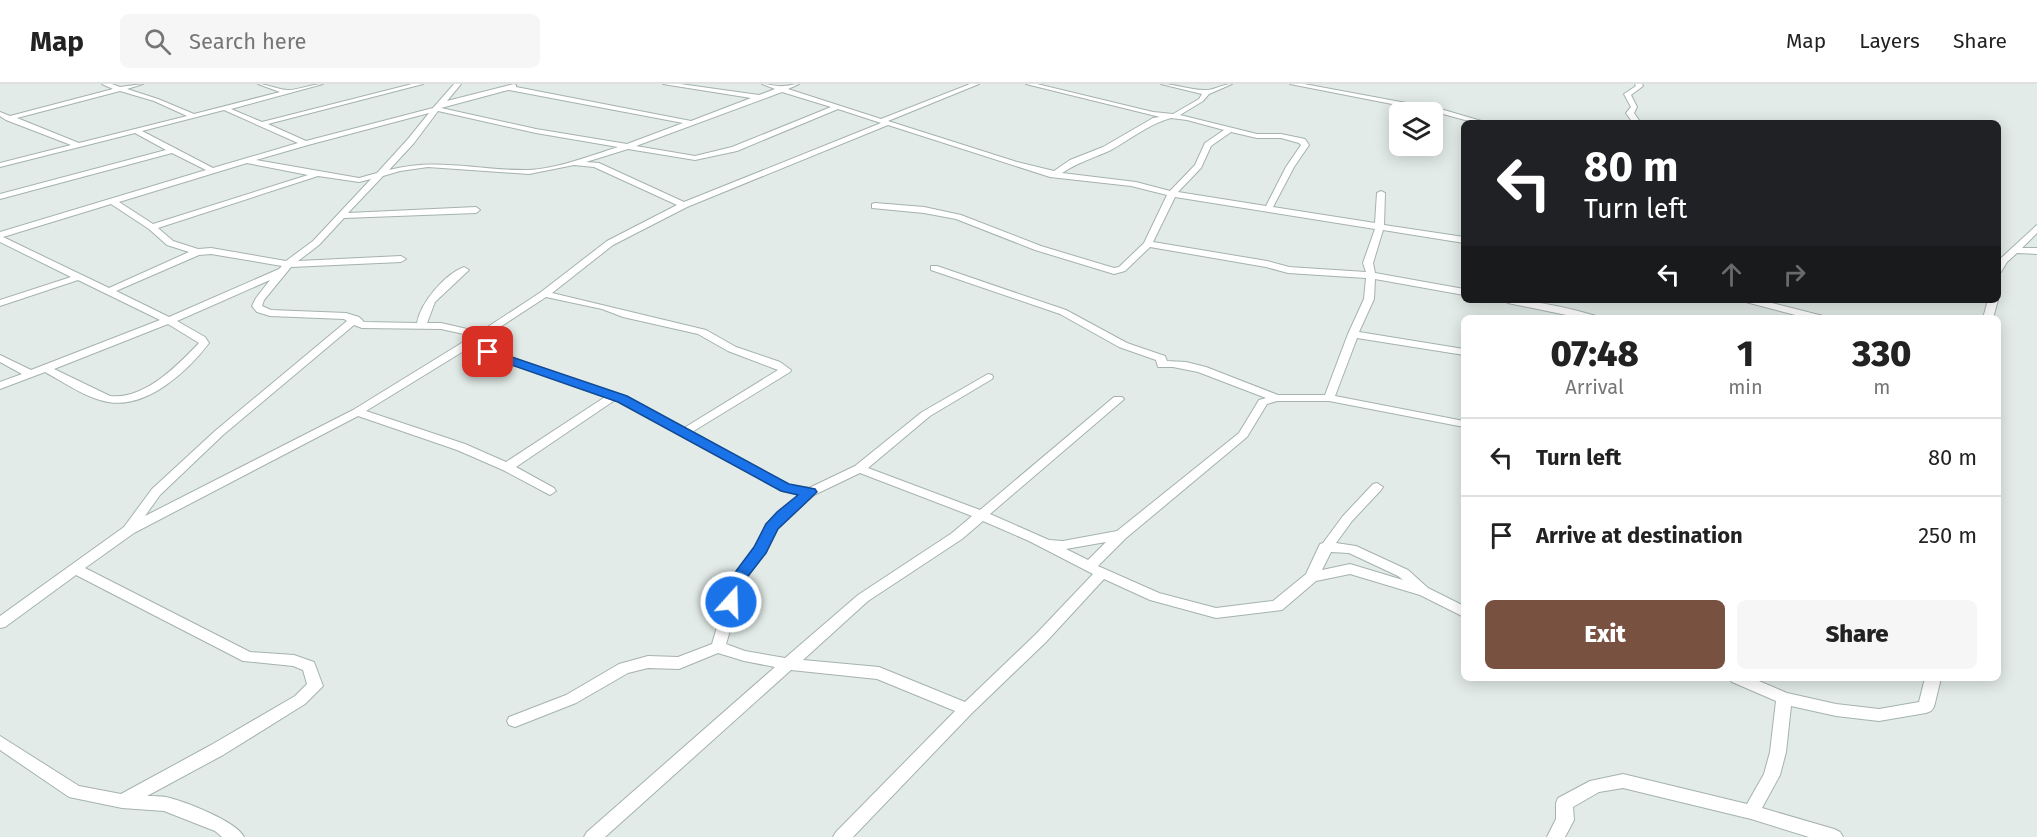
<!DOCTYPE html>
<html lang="en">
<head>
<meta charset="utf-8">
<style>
	:root { --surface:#fff; --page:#f6f6f6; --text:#222; --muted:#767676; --line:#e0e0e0; --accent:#795141 }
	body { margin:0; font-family:"Fira Sans",sans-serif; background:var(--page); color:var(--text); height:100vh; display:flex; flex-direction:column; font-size:22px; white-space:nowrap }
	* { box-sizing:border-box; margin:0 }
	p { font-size:20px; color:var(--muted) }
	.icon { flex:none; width:33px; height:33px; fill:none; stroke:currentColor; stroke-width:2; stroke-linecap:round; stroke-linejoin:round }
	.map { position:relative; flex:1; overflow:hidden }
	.sheet { position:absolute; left:1461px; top:231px; width:540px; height:366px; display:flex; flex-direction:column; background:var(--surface); border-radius:9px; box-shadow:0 3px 15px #0003 }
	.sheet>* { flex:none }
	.top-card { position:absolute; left:1461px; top:36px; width:540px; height:183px; border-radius:9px; box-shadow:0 3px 15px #0003; background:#202124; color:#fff; overflow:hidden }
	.buttons { position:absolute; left:1389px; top:18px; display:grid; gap:12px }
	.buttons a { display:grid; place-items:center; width:54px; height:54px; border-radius:9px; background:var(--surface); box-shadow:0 3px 15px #0003; font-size:30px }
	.pin { position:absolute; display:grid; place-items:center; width:51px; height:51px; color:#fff; margin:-26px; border-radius:12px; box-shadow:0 3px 9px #0006 }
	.me { position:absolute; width:66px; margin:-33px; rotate:20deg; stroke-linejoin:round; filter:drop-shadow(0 0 4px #0008) }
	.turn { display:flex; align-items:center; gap:21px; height:126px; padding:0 24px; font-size:27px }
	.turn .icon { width:78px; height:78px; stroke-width:2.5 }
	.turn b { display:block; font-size:42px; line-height:51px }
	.lanes { display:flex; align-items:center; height:57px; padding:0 24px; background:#0003; justify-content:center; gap:30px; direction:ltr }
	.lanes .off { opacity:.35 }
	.eta { display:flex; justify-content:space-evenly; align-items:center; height:102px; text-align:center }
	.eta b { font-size:36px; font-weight:800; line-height:42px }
	.primary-button { display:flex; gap:12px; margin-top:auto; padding:12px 24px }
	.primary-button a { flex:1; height:69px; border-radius:9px; background:var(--accent); color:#fff; font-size:24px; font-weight:800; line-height:69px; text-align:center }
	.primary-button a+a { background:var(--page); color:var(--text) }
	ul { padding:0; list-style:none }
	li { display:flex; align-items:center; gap:18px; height:78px; padding:0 24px; border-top:2px solid var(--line) }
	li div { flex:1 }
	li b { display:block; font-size:22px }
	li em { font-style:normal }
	header { display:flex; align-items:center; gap:36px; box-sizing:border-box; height:84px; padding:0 30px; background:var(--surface); border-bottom:2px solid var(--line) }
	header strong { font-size:28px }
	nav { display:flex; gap:33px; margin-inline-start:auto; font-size:21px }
	.search { width:420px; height:54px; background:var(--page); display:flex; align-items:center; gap:15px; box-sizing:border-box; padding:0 21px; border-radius:9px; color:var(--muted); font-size:22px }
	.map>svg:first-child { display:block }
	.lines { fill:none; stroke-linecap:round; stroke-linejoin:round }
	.minor-casing { stroke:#a5b2ae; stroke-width:2 }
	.minor { fill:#fff; fill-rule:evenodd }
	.route { fill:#1a73e8; stroke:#114b97; stroke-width:1.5 }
</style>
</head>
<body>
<header>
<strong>Map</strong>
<div class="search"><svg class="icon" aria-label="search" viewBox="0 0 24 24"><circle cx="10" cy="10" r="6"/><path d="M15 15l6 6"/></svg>Search here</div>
<nav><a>Map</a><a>Layers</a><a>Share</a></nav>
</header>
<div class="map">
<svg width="2037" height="753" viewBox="0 0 2037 753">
	<rect width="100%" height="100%" fill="#e2ebe7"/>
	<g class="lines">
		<defs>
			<g id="minor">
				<path d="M102,0h10l8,3 23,-3 -16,5 31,10 36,15 86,-22 -22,-8c10,0 20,6 30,6 11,0 23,-6 35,-6l-92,25 31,13 150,-38h11l-155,40 38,17 127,-33 21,-24h7l-14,17 67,-17 2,1v2l175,34 60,-23 -88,-14h17l79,11 16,-6 -13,-5c7,0 15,3 21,2 6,0 10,-2 16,-2l-11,5 93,30 89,-35h9l-91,37 129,41 37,9 16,-11 33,-13 50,-29 7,-1 -134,-33h11l116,28 20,2 26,-15 3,-5 -41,-10c15,0 28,6 43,6 9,1 18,-6 28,-6l-23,10 -6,7 -23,14 77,19h24l24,5 4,6 -15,22 -21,40 102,16 2,-30 4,-2 4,2 -1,32 80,12v6l-81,-13 -10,33 2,10 89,16v6l-89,-16 -1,20 -15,33 105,17v6l-107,-17 -22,58 129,25v6l-135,-26h-52l-10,3 -20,33 -121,101 -28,28 61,27 57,15 57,-7 33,-27 14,-30 3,-1 20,-27 30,-32 4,-1 6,4 -2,3 -29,31 -16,22 20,3 52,24 20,18 36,18v11l-44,-22 -70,-21 -34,7 -34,29 -66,8 -66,-18 -46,-21 -58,63 -74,71 -119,124h-20l3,-5 119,-121 -78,-32 -86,-9 -186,167h-21l3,-5 188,-165 -31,-6 -26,-8 -39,16 -31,-1 -20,5 -52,30 -61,24 -6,-2 -2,-4 2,-4 57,-22 53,-31 29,-8 30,1 34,-13 19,-65 24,-32 11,-23 34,-30 -18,-3 -167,-91 -99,67 38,21 2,3 -6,4 -47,-25 -46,-20 -99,-34 -224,117 -49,35 165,84 44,3 20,7 9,24 -18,18 -82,51 -76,41c6,0 13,0 19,1 18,4 70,24 78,40h-22l-7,-6 -51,-20 -42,-3 -53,-11 -69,-47v-14l79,50 42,8 90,-49 84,-49 12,-12 -4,-14 -10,-4 -50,-5 -167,-86 -71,52 -5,1v-12l124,-89 28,-38 63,-58 132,-110 -3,-2 -74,-3 -13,-4 -5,-6 4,-8 14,-18 -93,41 28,16 4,6c-21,28 -62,66 -101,59 -22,-4 -43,-19 -63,-30l-45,17v-7l22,-8 -22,-12v-7l31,15 129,-50 -82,-40 -78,26v-6l71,-23 -71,-35v-10l206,-62 -34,-17 -172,46v-5l166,-44 -31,-17 -135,34v-4l71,-18 -65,-25 -6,-4v-4l10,4 103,-27zM508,6h1l174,33 -56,21 -91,-15 -95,-21zM120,7l34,10 33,15 -108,27 -62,-25zM782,8l49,15 -99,40 -37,9 -59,-10zM838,25l43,14 -197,79 -85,-39 -13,-1 42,-13 67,11 42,-9zM224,26l74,33 -85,25 -71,-37zM438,27l98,22 82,14c-28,9 -62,22 -90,23 -48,1 -91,-13 -139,0l25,-27zM429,29l-21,26 -31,34 -18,5 -103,-18 52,-15zM1171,34l16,2 37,10 -19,13 -10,22 -25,26 -34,-9 -74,-9c15,-10 31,-15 47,-22 21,-11 39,-27 62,-33zM888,41l162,52 81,9 36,9 -23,48 -25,24 -5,1 -73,-22 -80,-31 -37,-8 -49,-4 -3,1v4l52,5 32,6 79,31 79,24 11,-3 25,-24 116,20 22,6 78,5 -2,21 -16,35 -23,61h-47l-72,-28 -20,-5 -19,-1 -2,-5 -38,-13 -61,-33 -129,-44h-6v4l129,44 59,33 37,13 2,7h15l25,5 68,26 -7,2 -20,33 -122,98 -54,10 -14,-1 -59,-26 132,-113 2,-2 -2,-2h-8l-134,113 -112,-42 62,-52 62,-37 1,-2 -1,-2 -4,-1 -66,38 -67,54 -46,22 -20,-3 -97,-53 98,-60 1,-2 -11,-8 -44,-15 -30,-17 -154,-37 61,-48 74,-38zM1231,48l26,6h24l18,5 2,2 -15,22 -20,39 -88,-14 23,-24 10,-22zM247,79l61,12 -155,49 -34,-22zM574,81l20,2 83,38 -70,36 -66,51 -61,40 -39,-9h-14l8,-21 34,-32 -5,-3c-20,8 -43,35 -47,56l-53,-1 -5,-5 -13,-4 -75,-3 -9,-4 2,-6 27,-33 110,-5 5,-3 -5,-3 -103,5 21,-16 25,-27 132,-5 4,-3 -4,-3 -128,6 35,-37 17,-5 28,-4 101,7zM318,92l41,6 12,-3 -58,62 -27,20 -75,-13 -13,1 -25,-8 -15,-13zM1175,113l200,32 -12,34 3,9 -77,-5 -22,-6 -114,-19zM111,120l38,25 18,16 22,7 -80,36 -106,-51zM211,170l71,12 -3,3 -110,48 -53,-26 83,-36zM546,213l56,12 21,8 75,17 30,17 50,19 -94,58 -58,-31 -152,-53zM168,240l31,19c-22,23 -55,57 -89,53l-56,-27zM354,241l8,3 79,1 32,7 -120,74 -208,106 15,-21 63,-60zM467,265l138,48 -99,65 -41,-18 -99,-33zM860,389l112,43 -20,17 -94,62 -73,63 -40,-7 -19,-7 19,-64 21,-28 11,-23 37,-34zM983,437l46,20 64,33 -57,60 -71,68 -86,-35 -76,-7 65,-59 94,-62zM1106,458l-18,18 -22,-11zM1331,468l18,1 49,23 5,4 -53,-16 -28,6z"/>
				<path d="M1290,0h14l140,26 44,13h-12l-33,-9z"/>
				<path d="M1635,0h7l1,2 -12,9 6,12 -3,6 7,10h-8l-7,-10 5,-6 -7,-13 12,-8z"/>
				<path d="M2037,141v8l-15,15h15v6l-20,-1 -10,9 -6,10 -3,1 2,-14z"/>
				<path d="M1503,216c32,0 62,7 93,16l1,2h-16l-73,-15z"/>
				<path d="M1744,216h16l63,16 1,2h-17l-61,-16z"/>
				<path d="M1988,216h10l-5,18h-10z"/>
				<path d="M1729,594h23l35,15 49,11 43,5 40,-7 6,-24h16l-7,29 -3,4 -5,2 -47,8 -43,-5 -45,-10 -5,46 -6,23 -18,33 72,21 6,3 3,5h-34l-58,-18 -128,-31 -24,4 -26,15 1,13 -9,17h-18l9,-18v-16l2,-5 32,-17 33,-7 124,30 17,-30 6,-22 6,-51 -44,-19z"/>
			</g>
		</defs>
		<!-- minor casing -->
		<use href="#minor" class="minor-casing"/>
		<!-- minor -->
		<use href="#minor" class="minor"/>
	</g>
	<!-- route -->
	<path class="route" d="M488,265l139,47 162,88 26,5 2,3 -39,37 -12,24 -21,27 -8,26h-11l-3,-4 7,-23 24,-32 12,-23 11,-12 21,-17 -17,-4 -163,-89 -135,-47v-5z"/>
</svg>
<div class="buttons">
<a><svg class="icon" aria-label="layers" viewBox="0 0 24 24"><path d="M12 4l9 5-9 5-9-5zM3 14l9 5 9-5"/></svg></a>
</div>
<div class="pin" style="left:488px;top:268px;background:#d93025"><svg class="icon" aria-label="arrive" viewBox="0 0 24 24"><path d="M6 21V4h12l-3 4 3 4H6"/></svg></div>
<svg class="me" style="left:731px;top:518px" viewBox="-20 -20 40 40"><circle r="17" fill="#1a73e8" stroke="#fff" stroke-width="3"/><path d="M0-11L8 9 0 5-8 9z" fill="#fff"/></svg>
<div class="top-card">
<div class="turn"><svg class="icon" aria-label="left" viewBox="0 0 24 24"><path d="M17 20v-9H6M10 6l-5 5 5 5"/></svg><div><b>80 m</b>Turn left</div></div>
<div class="lanes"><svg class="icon" aria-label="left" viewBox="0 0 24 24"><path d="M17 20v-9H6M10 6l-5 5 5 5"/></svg><svg class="icon off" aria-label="ahead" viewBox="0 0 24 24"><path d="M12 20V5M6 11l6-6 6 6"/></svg><svg class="icon off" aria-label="right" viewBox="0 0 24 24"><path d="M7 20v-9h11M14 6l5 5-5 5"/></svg></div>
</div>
<section class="sheet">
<div class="eta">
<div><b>07:48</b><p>Arrival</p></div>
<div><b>1</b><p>min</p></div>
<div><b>330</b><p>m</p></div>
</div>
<ul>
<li><svg class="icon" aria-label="left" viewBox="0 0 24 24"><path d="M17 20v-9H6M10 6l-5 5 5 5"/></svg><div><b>Turn left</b></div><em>80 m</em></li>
<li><svg class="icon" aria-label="arrive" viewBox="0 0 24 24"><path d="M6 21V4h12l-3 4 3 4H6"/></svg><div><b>Arrive at destination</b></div><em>250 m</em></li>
</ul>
<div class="primary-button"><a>Exit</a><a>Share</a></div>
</section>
</div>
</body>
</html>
